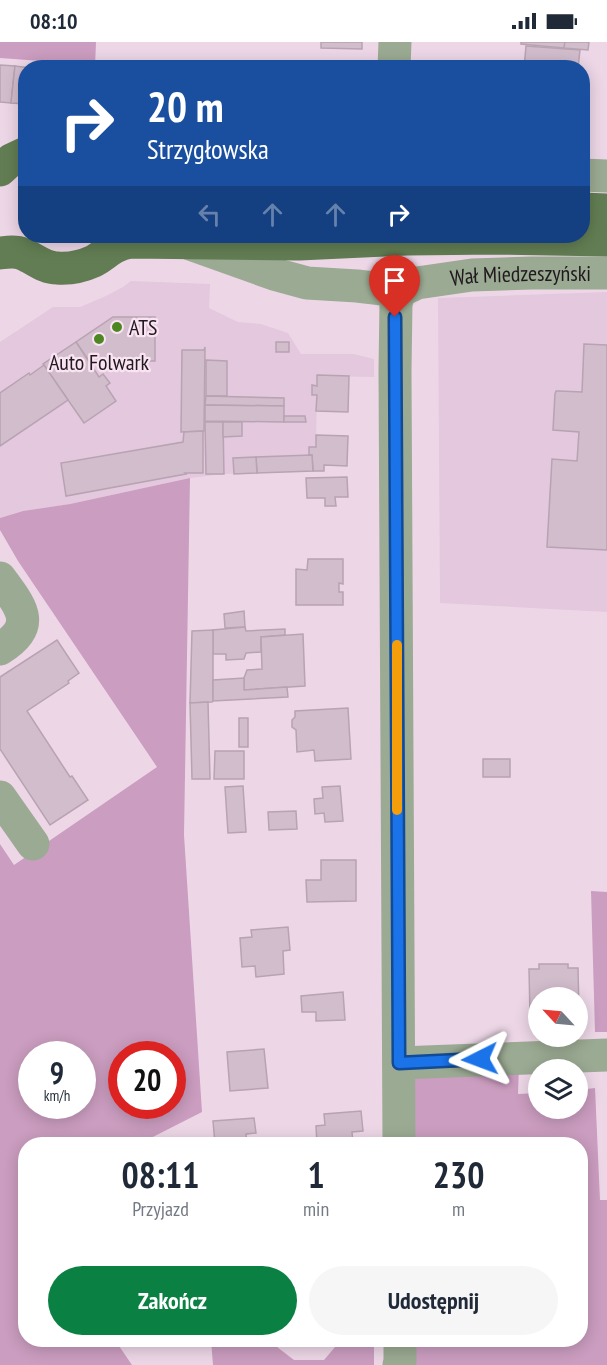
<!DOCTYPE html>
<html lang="pl">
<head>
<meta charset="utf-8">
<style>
	:root { --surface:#fff; --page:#f6f6f7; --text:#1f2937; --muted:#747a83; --accent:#0b8043 }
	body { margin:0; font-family:"PT Sans Narrow",sans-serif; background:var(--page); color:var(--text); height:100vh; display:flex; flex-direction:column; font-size:22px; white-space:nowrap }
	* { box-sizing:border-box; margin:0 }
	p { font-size:20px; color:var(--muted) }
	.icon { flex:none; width:33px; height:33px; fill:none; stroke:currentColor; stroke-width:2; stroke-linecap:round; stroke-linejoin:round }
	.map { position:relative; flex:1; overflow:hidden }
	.panel { position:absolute; left:18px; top:1095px; width:570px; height:210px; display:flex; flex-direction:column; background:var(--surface); border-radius:24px; box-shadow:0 3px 15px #0003 }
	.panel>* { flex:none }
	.top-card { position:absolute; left:18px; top:18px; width:572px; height:183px; border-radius:24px; box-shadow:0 3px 15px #0003; background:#1a4fa0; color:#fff; overflow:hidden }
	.needle { width:39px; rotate:296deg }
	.fabs { position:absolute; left:528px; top:945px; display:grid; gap:12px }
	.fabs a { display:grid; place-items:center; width:60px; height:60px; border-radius:50%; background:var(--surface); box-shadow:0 3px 15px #0003; font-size:30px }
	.speed { position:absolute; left:18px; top:999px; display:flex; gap:12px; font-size:30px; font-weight:700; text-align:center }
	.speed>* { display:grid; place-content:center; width:78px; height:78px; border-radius:50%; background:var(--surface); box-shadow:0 3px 15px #0003; line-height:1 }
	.speed small { font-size:15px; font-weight:400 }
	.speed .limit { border:9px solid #d22; background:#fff; color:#111 }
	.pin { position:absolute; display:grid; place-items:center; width:51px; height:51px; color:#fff; margin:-62px -26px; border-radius:50% 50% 50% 0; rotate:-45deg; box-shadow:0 0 6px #0007 }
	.pin .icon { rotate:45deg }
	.me { position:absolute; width:66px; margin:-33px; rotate:267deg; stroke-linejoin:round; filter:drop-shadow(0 0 4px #0008) }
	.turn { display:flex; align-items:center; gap:21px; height:126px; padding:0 30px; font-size:27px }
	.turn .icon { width:78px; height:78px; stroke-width:2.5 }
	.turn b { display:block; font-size:42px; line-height:51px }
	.lanes { display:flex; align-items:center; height:57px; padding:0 30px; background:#0003; justify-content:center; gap:30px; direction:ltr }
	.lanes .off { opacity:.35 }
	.eta { display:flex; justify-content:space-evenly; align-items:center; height:102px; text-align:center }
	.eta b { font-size:36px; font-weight:700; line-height:42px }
	.cta { display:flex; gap:12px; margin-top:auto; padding:12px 30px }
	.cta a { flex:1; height:69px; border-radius:36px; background:var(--accent); color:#fff; font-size:24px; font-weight:700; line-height:69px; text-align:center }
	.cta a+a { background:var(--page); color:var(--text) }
	.status { display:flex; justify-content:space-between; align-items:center; height:42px; padding:0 30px; background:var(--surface); direction:ltr }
	.status svg { height:16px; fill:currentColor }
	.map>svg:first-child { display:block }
	.built { fill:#e4c8dd }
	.green { fill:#cb9dc0; fill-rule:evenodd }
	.building { fill:#d2bdcc; stroke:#b8a3b2; stroke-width:1.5 }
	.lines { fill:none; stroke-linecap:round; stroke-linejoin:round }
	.minor { stroke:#9baa93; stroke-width:33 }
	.major { stroke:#627d53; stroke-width:33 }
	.route-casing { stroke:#114b97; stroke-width:15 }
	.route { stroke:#1a73e8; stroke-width:10 }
	.slow { stroke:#f59e0b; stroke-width:10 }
	.poi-dot { fill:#4d8722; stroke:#fae4f4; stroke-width:2 }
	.labels { text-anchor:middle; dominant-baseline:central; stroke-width:4.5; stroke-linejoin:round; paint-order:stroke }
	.street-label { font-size:22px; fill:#20191e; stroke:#fae4f4 }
	.poi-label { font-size:22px; fill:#20191e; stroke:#fae4f4; text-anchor:start }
</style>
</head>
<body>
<div class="status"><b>08:10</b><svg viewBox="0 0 49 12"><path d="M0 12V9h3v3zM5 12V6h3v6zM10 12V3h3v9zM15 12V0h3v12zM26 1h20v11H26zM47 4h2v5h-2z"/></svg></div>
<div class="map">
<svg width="607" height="1323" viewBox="0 0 607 1323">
	<rect width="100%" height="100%" fill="#edd7e7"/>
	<!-- built -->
	<g class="built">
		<path d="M131,239l79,3 -1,24 29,14 23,2 27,9 13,21h53l20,5v18l-57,-1v10h-5v8l5,1 -1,52h-7l3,8 1,16 -89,3 -34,4 -120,26 -47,7 -23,7v-176l53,-35h27l26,-11 17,-9z"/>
		<path d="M607,250v320l-167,-9 -2,-305z"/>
	</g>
	<!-- green -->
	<g class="green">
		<path d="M0,0h96l-1,25h-13v-3l-82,-6z"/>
		<path d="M190,436l-6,357 18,277 -63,32h-113v196h89l17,25h-132v-521l14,21 143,-98 -139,-206 -18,-31v-12l23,-7 47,-7zM32,1012h50v52h-50zM122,1012h50v52h-50z"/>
		<path d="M591,849l16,1v140h-12z"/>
		<path d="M519,1024l-1,28 20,-1v15h40v-18l17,-2 5,112h7v165h-202l1,-25h174v-196h-172l1,-72z"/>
		<path d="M211,1298h57l26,20h30l17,-20h33v25h-161z"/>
	</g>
	<!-- building -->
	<g class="building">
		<path d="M321,0h41v7l-41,-1z"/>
		<path d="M521,0h44l-1,6 -43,-4z"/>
		<path d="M565,0h24l-1,8 -24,-2z"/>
		<path d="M526,4l54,4 -2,18h-54z"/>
		<path d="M0,23l15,1 -4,37 -11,-1z"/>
		<path d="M15,24l16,2h-5v36l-15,-1z"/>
		<path d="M113,275h42v44h-66l-13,-19z"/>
		<path d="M76,300l23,35 4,-3 7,9 -4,3 10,15 -32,22 -41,-59z"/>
		<rect x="276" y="300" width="13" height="10"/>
		<path d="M584,302l23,1v205l-60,-3 5,-88 25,2 2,-29 -26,-2 2,-36 1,-3h3l23,1z"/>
		<path d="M205,305l-1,84 -23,1 1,-82h22z"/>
		<path d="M206,318l21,1v35h-21z"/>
		<path d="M44,323l24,35 -68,46v-53l29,-20 1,2z"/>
		<path d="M317,333l32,1 -1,36 -32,-1 1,-16h-5v-10l5,1z"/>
		<path d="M206,354l78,2v8l-79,-1z"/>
		<path d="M205,363l79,1v16l-79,-1z"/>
		<path d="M284,374h21l1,6h-22z"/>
		<path d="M205,380h18l1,52h-18z"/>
		<path d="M223,380h19v14l-19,1z"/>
		<path d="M203,389v42h-18l1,1 -120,22 -5,-33 122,-21 1,-10z"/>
		<path d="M316,393l32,1 -1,30 -23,-1v6h-11l-1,-16h-3v-8h7z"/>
		<path d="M312,413l1,16 -56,2 -1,-16z"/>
		<path d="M256,415l1,16 -23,1 -1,-16z"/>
		<path d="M347,435l1,20h-13l1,9h-11v-8h-18l-1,-20z"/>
		<path d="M308,517h35v25l-4,-1v9h4v13h-47v-36l11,1z"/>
		<path d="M244,569l1,16 -20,1 -1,-14z"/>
		<path d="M245,585l1,4 39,-2v6l-24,2v15l-15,1 -2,6 -18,1v-6h-13v-24z"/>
		<path d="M213,588v71l-1,1 -22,1 2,-72z"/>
		<path d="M303,592l2,52 -61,4v-12l3,-8 15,-1 -1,-32z"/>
		<path d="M57,598l22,33 -11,8 1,2 -42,28 43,66 2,-1 16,24 -38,25 -50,-76v-72z"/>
		<path d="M244,636v12l43,-3 1,10 -75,4v-21z"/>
		<path d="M208,660l2,77h-18l-2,-76z"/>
		<path d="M348,666l3,51 -36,2 -1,-11 -17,2 -1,-22 -4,-3v-7l3,-3v-6z"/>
		<rect x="239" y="676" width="9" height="29"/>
		<path d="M215,709h29v28h-30z"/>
		<rect x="483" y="717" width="27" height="18"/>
		<path d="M243,744l3,46 -18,1 -3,-46z"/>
		<path d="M340,744l3,35 -18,1 -1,-9 -9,1 -1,-15 9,-1 -1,-11z"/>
		<path d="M296,769l1,18 -28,1 -1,-18z"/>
		<path d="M321,818h35v41l-49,1 -1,-22h15z"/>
		<path d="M288,885l2,23 -7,1 1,23 -28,3 -1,-11 -13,1 -2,-29 12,-1 -1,-7z"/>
		<path d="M539,922h29v4h10l1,46h-1v-16h-40v17h-8l-1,-46h10z"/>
		<path d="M343,950l2,28 -29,1v-9h-14l-1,-16z"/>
		<path d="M264,1007l4,39 -38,3 -3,-39z"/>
		<path d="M361,1069l2,20 -11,1 1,12h-36l-1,-18 9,-1 -1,-11z"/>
		<path d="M254,1076l2,15 -10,1 1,10h-32l-2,-23z"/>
	</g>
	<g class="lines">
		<!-- minor -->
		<g class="minor">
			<path d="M394,26l1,-26"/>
			<path d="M582,133l25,1"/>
			<path d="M190,202l84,30 33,9 50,3 43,5"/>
			<path id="s1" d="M400,249l17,-8 55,-8 60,-2h75"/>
			<path d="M0,536c20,28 39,47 0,71"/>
			<path d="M0,755l33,47"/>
			<path d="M399,1021l208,-8"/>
			<path d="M399,1102l-4,-774 1,-67 4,-12"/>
			<path d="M399,1323l1,-4v-21"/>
		</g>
		<!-- major -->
		<g class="major">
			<path d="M0,128l11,-10 15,-7"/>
			<path d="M582,167l25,1"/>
			<path d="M0,211c8,-1 16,-2 23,1 12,5 21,14 34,14 12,1 26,-2 37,-7 14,-8 18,-16 37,-19l168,2 107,-5 92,-1 109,2"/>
		</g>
	</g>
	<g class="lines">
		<defs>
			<path id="route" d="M395,275l4,746 81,-4"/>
		</defs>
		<!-- route casing -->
		<use href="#route" class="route-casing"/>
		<!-- route -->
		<use href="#route" class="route"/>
		<!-- slow -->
		<path class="slow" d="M397,603v165"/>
	</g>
	<!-- markers -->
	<g class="poi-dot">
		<circle cx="117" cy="285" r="6"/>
		<circle cx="99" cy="297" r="6"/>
	</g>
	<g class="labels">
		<!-- street labels -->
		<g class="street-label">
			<text stroke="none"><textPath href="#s1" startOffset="123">Wał Miedzeszyński</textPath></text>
		</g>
		<!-- poi labels -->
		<g class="poi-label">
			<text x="129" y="285">ATS</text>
			<text x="99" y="320" text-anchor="middle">Auto Folwark</text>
		</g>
	</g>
</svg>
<div class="fabs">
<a><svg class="needle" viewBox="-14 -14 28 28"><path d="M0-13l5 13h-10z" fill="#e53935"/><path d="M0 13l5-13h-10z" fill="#747a83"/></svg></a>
<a><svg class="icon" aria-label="layers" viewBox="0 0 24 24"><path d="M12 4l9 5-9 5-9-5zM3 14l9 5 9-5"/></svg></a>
</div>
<div class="speed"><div>9<small>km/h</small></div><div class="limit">20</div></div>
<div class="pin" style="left:395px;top:275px;background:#d93025"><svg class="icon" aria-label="arrive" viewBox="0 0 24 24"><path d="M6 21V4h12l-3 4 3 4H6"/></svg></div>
<svg class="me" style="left:480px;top:1017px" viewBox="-20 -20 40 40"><path d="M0-17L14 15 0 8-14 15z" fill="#1a73e8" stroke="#fff" stroke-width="4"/></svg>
<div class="top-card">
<div class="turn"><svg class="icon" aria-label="right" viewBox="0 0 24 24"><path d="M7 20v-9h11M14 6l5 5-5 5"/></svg><div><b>20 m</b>Strzygłowska</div></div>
<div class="lanes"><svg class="icon off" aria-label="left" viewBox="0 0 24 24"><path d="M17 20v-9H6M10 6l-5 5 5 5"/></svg><svg class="icon off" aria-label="ahead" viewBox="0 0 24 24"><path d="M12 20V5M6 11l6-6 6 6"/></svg><svg class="icon off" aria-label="ahead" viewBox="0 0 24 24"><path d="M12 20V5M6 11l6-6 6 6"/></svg><svg class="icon" aria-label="right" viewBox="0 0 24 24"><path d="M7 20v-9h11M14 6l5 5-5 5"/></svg></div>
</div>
<section class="panel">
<div class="eta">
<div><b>08:11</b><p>Przyjazd</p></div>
<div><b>1</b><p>min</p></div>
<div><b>230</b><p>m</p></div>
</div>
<div class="cta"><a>Zakończ</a><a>Udostępnij</a></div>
</section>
</div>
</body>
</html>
